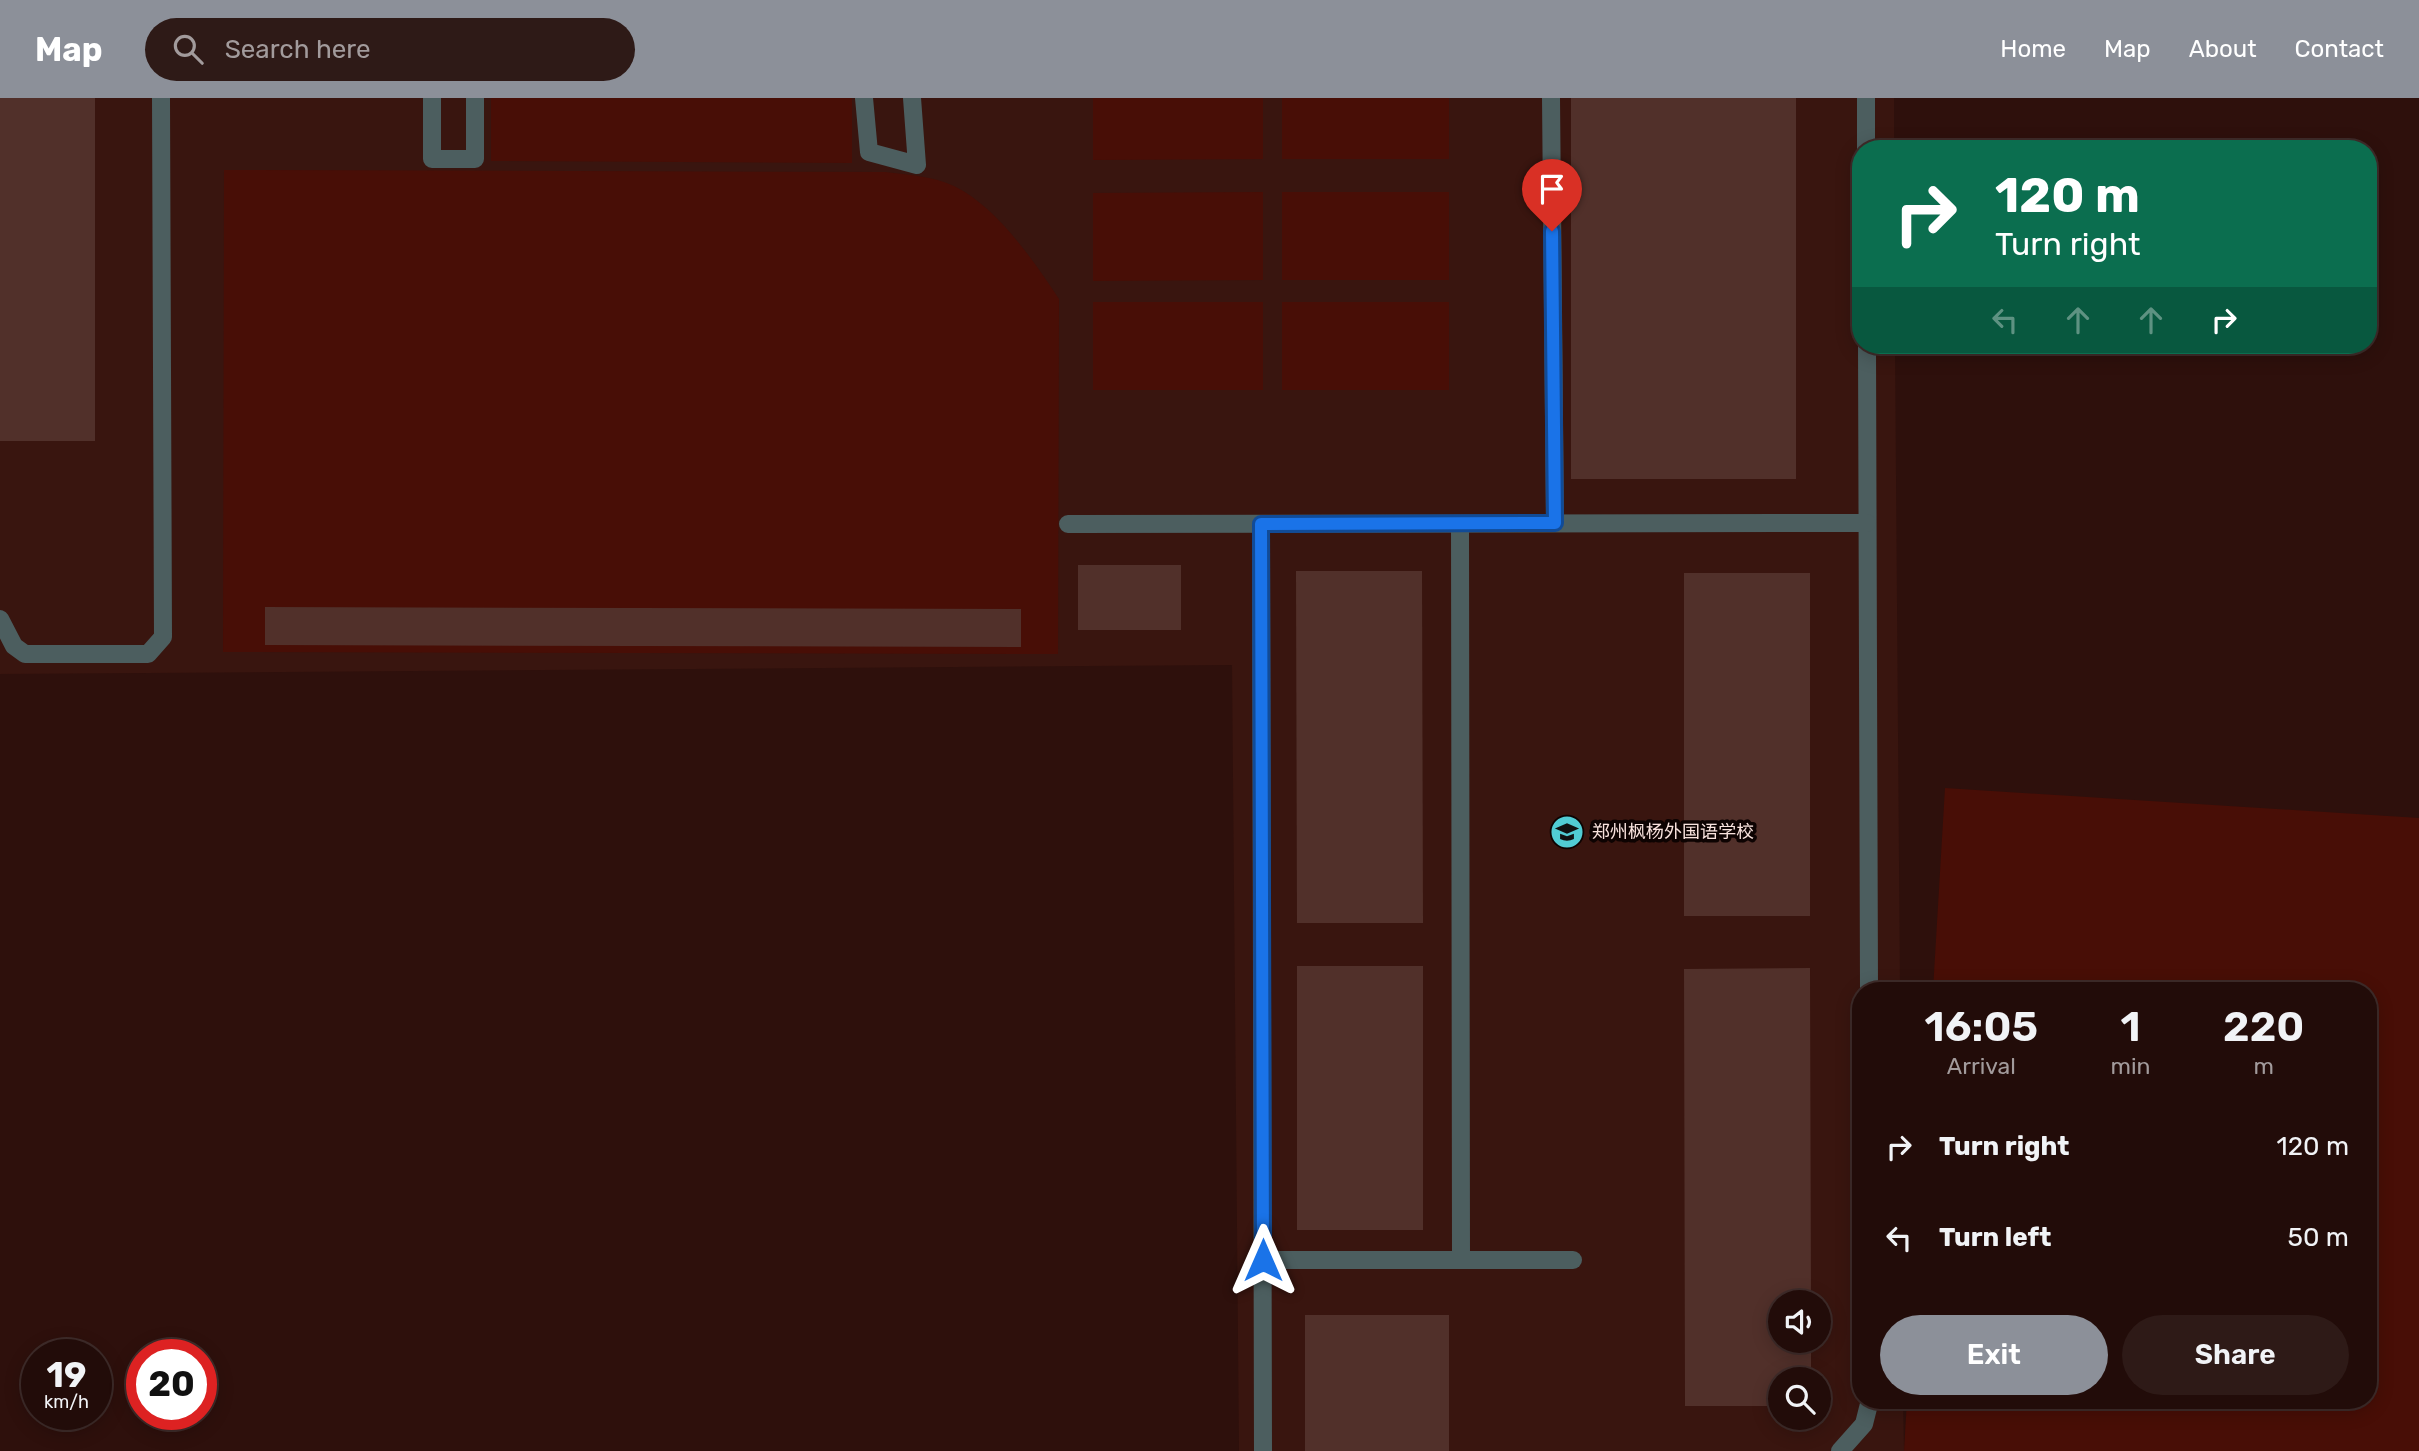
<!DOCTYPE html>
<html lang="en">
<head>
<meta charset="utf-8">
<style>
	:root { --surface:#220c09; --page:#2e1a17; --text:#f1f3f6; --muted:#a29b9c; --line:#3f2c2a; --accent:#8c9099 }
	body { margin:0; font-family:Rubik,"Noto Sans SC",sans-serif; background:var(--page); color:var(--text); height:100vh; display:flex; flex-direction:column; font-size:26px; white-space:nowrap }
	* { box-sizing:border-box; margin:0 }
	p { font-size:23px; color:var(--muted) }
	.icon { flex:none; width:38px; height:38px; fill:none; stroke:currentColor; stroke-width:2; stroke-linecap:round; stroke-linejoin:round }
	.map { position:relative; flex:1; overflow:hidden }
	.side { position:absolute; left:1852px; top:884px; width:525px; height:427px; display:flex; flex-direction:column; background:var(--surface); border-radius:28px; box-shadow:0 4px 18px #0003,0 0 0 2px var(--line) }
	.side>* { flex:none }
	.banner { position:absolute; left:1852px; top:42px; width:525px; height:214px; border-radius:28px; box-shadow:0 4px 18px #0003,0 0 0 2px var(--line); background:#0b6e4f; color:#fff; overflow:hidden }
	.fabs { position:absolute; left:1768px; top:1192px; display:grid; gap:14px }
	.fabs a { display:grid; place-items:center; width:63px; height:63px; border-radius:50%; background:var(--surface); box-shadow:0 4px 18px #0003,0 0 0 2px var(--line); font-size:35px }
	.speed { position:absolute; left:21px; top:1241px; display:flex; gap:14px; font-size:35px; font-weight:700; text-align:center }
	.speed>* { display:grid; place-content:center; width:91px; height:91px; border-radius:50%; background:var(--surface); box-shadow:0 4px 18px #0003,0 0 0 2px var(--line); line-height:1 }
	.speed small { font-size:18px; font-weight:400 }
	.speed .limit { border:10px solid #d22; background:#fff; color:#111 }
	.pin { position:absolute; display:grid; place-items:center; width:60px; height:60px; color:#fff; margin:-72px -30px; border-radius:50% 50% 50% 0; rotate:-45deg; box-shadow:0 0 7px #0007 }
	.pin .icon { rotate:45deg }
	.me { position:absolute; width:77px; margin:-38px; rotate:0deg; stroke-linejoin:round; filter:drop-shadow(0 0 5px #0008) }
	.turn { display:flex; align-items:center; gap:24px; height:147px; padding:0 28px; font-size:32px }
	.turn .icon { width:91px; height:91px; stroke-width:2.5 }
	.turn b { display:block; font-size:49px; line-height:60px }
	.lanes { display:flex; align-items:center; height:66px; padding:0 28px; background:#0003; justify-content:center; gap:35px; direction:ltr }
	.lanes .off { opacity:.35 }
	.eta { display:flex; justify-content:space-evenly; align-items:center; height:119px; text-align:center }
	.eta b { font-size:42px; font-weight:600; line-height:49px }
	.action { display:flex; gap:14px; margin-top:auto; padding:14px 28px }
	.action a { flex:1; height:80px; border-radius:42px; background:var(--accent); color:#fff; font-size:28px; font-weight:600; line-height:80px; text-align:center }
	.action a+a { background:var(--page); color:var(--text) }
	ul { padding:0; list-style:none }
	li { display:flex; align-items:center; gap:21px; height:91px; padding:0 28px }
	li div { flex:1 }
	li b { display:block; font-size:26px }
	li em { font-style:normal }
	header { display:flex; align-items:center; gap:42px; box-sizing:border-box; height:98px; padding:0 35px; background:var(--accent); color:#fff }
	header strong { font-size:33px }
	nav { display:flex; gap:38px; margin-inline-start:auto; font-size:24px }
	.search { width:490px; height:63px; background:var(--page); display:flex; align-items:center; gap:18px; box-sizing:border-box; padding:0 24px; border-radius:38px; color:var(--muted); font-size:26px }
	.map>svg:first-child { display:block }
	.built { fill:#39150f; fill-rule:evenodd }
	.green { fill:#480e06 }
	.building { fill:#51302a }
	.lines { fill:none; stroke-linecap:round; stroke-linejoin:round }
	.service { stroke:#4c5e5f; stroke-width:18 }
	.route-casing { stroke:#114b97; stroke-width:18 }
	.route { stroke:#1a73e8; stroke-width:12 }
	.labels { text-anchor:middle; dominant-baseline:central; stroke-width:7; stroke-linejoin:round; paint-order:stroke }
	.poi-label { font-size:18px; fill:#f9e3de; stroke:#0d0302; text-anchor:start }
</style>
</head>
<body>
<header>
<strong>Map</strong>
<div class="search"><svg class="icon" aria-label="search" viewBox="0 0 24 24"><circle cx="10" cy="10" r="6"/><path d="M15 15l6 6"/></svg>Search here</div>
<nav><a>Home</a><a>Map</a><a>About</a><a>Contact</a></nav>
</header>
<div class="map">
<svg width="2419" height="1353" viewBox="0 0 2419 1353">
	<rect width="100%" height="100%" fill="#2e100c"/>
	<!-- built -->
	<path class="built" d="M0,0h1894v51h-34v196h35l5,645h-40v410h43l1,51h-665l-7,-786 -1232,9zM1780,1204h38v38h-38zM1780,1281h38v39h-38z"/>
	<!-- green -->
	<g class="green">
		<path d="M491,0h361v65l-361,-2z"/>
		<path d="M1093,0h170v61l-170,1z"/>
		<rect x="1282" y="0" width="167" height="61"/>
		<path d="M224,72l661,2c23,3 48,4 69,14 43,21 79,74 105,113l-1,355 -835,-2z"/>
		<path d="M1263,94v88l-170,1v-88z"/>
		<rect x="1282" y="94" width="167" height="88"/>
		<rect x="1093" y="204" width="170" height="88"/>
		<rect x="1282" y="204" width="167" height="88"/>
		<path d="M1945,690l474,30v633h-515l3,-51h461v-410h-435z"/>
	</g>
	<!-- building -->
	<g class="building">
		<rect x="0" y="0" width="95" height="343"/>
		<rect x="1571" y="0" width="225" height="381"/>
		<rect x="1078" y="467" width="103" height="65"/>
		<path d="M1296,473h126l1,352h-126z"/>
		<rect x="1684" y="475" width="126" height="343"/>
		<path d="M265,509l756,2v38l-756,-2z"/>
		<rect x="1297" y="868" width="126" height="264"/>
		<path d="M1810,870l1,334h-31v38h31v39h-31v27h-95l-1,-437z"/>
		<rect x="1305" y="1217" width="144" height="136"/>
	</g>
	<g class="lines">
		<!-- service -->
		<g class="service">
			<path d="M432,0v61h43v-61"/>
			<path d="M864,0l5,54 48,13 -5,-67"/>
			<path d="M1551,0l4,425"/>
			<path d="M1866,0v51"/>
			<path d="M1867,247l2,645"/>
			<path d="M1068,426l799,-1"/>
			<path d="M1261,426l2,927"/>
			<path d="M1460,426l1,736"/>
			<path d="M0,521l14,27 11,8h123l15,-17 -2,-539"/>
			<path d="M1263,1162h310"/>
			<path d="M1840,1353l24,-27 6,-24"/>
		</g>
	</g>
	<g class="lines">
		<defs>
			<path id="route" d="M1263,1162l-2,-736 294,-1 -3,-292"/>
		</defs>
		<!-- route casing -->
		<use href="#route" class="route-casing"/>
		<!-- route -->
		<use href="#route" class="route"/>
	</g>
	<!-- icons -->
	<defs>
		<symbol id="school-disc" viewBox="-11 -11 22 22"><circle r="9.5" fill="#51ccd4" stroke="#0d0302"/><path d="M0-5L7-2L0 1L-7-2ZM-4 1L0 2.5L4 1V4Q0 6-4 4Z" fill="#111"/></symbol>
	</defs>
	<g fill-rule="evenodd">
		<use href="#school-disc" x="1548" y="715" width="38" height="38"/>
	</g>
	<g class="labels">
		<!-- poi labels -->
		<g class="poi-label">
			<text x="1592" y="734">郑州枫杨外国语学校</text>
		</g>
	</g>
</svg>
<div class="fabs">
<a><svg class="icon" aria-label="sound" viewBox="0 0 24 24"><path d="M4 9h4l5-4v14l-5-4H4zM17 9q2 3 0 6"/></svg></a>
<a><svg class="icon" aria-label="search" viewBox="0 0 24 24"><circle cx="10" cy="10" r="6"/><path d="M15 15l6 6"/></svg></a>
</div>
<div class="speed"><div>19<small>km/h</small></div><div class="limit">20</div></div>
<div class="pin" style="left:1552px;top:133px;background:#d93025"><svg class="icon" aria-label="arrive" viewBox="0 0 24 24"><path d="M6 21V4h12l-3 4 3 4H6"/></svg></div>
<svg class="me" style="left:1263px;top:1162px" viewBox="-20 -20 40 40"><path d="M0-17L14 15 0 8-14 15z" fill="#1a73e8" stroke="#fff" stroke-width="4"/></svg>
<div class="banner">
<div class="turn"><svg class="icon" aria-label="right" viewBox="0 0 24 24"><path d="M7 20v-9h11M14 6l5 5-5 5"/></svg><div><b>120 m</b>Turn right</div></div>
<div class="lanes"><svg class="icon off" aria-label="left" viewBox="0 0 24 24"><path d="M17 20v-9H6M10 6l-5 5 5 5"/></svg><svg class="icon off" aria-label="ahead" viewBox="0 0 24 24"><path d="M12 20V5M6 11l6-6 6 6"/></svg><svg class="icon off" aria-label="ahead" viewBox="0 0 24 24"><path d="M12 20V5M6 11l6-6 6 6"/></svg><svg class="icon" aria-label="right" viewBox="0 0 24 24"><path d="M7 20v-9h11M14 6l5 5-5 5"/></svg></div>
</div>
<section class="side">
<div class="eta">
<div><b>16:05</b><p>Arrival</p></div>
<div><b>1</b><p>min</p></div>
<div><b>220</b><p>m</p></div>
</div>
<ul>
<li><svg class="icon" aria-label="right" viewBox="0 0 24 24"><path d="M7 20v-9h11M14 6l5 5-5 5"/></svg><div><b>Turn right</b></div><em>120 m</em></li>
<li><svg class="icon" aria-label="left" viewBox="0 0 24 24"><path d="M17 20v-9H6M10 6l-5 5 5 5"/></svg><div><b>Turn left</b></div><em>50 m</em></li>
</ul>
<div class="action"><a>Exit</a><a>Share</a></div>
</section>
</div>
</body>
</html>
